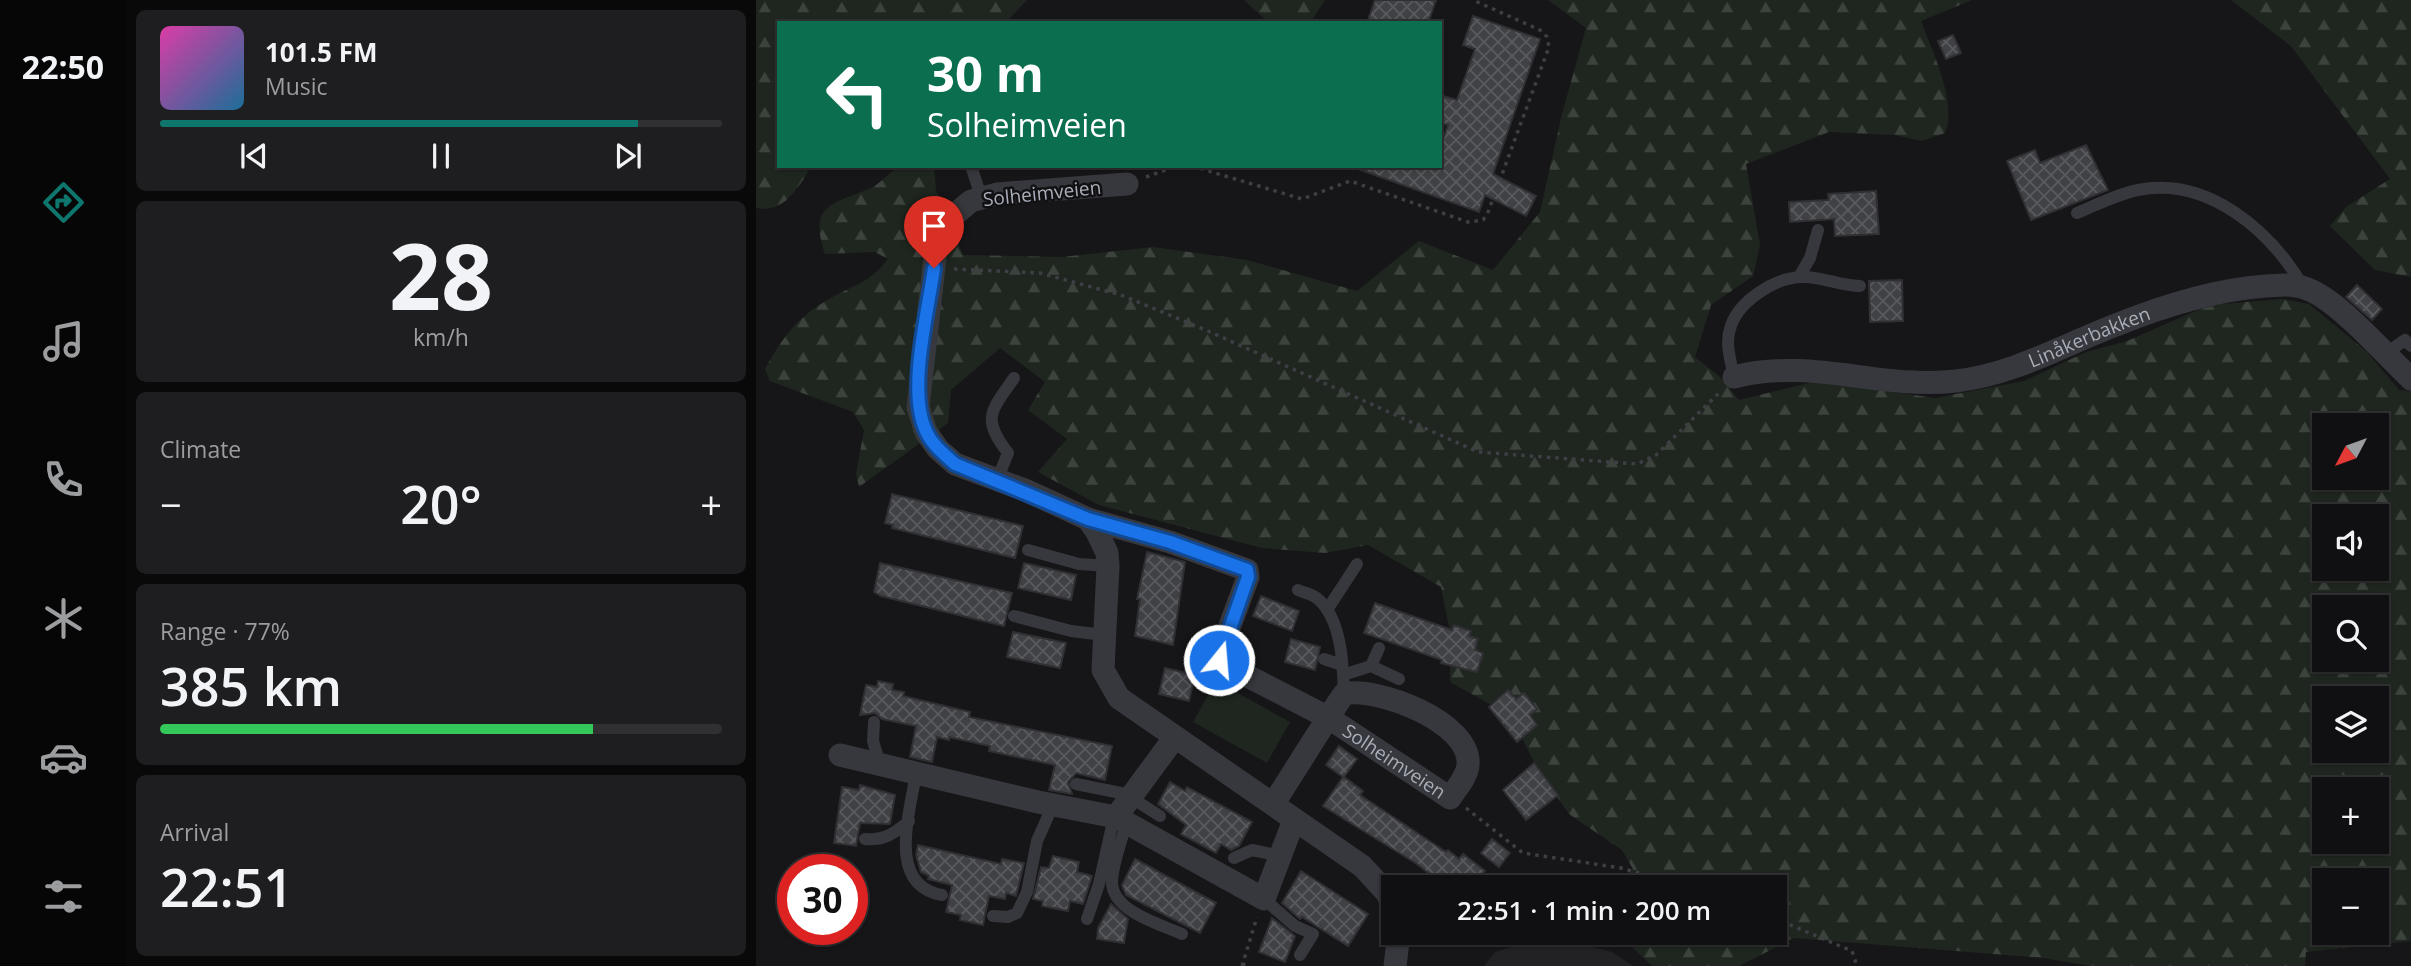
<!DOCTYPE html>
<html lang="en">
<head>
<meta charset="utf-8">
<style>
	body { margin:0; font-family:"Open Sans",sans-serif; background:#1e1e20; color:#f1f3f6; height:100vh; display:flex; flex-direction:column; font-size:26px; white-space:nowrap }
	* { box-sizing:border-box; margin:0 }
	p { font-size:23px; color:#9c9d9f }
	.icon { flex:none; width:38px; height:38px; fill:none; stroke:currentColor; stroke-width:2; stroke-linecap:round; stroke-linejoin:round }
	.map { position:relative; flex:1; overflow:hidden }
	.panel { display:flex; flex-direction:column; gap:10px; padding:10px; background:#09090a; width:630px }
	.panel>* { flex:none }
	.banner { position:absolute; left:21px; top:21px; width:665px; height:147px; border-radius:0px; box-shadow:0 2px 5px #0004,0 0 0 2px #303032; background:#0b6e4f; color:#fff; overflow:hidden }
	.needle { width:46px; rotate:229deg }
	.fabs { position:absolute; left:1556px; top:413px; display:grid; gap:14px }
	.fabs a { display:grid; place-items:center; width:77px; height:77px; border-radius:0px; background:#101012; box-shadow:0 2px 5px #0004,0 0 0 2px #303032; font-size:35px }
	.speed { position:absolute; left:21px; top:854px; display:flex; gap:14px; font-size:35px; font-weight:700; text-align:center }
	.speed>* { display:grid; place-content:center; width:91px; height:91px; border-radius:50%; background:#101012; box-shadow:0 2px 5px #0004,0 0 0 2px #303032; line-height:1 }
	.speed .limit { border:10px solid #d22; background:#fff; color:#111 }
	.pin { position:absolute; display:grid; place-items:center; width:60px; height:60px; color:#fff; margin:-72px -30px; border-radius:50% 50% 50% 0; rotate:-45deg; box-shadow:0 0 7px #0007 }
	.pin .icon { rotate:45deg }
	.me { position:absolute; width:77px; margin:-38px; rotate:17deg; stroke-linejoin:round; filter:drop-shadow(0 0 5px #0008) }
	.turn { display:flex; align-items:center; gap:24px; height:147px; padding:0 35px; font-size:32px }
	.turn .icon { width:91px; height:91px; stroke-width:2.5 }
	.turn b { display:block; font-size:49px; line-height:60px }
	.big { font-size:52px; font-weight:600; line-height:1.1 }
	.panel .tile { flex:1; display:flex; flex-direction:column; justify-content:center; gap:10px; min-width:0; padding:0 24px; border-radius:10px; background:#1e1e20 }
	.panel .dial { align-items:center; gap:0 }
	.dial b { font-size:91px; line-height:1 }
	.song { display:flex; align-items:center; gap:21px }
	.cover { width:84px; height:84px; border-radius:10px; background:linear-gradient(135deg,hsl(320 70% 55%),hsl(200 70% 35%)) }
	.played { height:7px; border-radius:4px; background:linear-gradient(90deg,#0f766e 85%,#303032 85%) }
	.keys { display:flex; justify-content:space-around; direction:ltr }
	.heat { display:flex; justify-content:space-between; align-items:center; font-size:38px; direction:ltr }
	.charge { height:10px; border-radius:5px; background:linear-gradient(90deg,#34c759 77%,#303032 0) }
	.trip { position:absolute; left:625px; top:875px; width:406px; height:70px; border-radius:0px; background:#101012; box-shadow:0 2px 5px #0004,0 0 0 2px #303032; font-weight:600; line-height:70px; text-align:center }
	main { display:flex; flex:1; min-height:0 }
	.dock { display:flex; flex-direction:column; width:126px; justify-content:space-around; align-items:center; background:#060607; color:#9c9d9f }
	.dock .icon { width:49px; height:49px }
	.dock .active { color:#0f766e }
	.dock b { font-size:32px; color:#f1f3f6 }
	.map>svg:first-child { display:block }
	.built { fill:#222225 }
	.forest { fill:url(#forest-firs); fill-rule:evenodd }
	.park { fill:#1e261f }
	.building { fill:url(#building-cross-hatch); stroke:#303034; stroke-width:2 }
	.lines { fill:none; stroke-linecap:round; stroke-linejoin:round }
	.path { stroke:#3d3f44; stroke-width:3.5; stroke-dasharray:3.5 5; stroke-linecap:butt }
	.service { stroke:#37383d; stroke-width:12 }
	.minor { stroke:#37383d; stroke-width:23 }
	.route-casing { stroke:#114b97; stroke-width:18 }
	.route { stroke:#1a73e8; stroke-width:12 }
	.labels { text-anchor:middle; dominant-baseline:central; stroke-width:5; stroke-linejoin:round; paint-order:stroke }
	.street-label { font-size:19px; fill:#a8adb8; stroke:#111113 }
</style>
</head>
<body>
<main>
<nav class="dock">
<b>22:50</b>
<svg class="icon active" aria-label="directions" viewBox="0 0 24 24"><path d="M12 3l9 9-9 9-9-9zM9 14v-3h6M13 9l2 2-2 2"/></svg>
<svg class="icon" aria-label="music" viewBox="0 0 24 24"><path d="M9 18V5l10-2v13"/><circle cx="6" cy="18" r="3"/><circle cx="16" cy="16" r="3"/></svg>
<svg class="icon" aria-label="phone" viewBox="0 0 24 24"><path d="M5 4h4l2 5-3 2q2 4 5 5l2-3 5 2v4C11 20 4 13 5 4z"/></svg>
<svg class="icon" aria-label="climate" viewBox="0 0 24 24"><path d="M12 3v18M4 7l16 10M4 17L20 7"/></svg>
<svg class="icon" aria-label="car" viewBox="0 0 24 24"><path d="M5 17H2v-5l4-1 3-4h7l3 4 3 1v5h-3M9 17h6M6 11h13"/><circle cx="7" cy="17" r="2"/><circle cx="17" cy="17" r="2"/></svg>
<svg class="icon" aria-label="filters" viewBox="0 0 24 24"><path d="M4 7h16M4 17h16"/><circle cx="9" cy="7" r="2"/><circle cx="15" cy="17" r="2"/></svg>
</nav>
<section class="panel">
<div class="tile">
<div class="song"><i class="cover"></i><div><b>101.5 FM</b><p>Music</p></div></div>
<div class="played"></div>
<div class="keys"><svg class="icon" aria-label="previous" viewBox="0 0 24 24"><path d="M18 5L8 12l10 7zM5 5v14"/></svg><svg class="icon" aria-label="pause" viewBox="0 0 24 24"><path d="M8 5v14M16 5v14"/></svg><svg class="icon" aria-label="next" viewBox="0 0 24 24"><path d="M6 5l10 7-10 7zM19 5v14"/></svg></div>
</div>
<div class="tile dial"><b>28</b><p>km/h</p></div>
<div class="tile"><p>Climate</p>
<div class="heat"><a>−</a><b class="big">20°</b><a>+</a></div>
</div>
<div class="tile"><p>Range · 77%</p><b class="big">385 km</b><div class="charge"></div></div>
<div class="tile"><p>Arrival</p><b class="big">22:51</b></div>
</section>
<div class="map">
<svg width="1655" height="966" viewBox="0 0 1655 966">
	<defs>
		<pattern id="forest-firs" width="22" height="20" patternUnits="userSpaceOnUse" patternTransform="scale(1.75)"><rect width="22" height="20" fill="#1e261f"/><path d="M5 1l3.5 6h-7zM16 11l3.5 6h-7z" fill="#3c433d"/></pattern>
		<pattern id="building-cross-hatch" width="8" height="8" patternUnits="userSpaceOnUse" patternTransform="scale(1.75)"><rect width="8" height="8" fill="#404145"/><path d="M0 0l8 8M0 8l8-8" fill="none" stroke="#595a5e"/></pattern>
	</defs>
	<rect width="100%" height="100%" fill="#161618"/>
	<!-- built -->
	<path class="built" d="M817 942 856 952 877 966H728L739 952 762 945Z"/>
	<!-- forest -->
	<path class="forest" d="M0 0H271L249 23H23V166H56C41 188 30 213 0 208Z
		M488 0H569L554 23H513Z
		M792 0H1216L1165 21C1176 50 1202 104 1189 133L1166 141 1139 135 1073 132 990 164 1004 245 997 276 955 305 939 357 964 377 983 400 1061 381 1179 398 1268 381 1330 352 1371 341 1444 309 1466 304 1526 299 1553 304 1610 351 1643 390 1655 391V941L1550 952 1549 966H1334L1288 958 1038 938 983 966H896L874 945 845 933H1018V887H787L790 884 863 881 877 869 866 850 813 814 781 768 755 716 694 682V632L685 587 612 545 569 553 506 548 343 505 282 472 311 439 272 410 289 382 244 348 195 390 192 423 103 487 100 474 108 430 97 412 14 381 9 369C25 340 40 318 70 301 97 284 111 286 132 259L119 252 69 254C52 203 76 205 115 188 124 184 131 174 141 168 149 163 167 166 178 166L180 190 207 255 306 257 397 247 491 260 601 291 663 241 737 270 784 212 806 114 830 28ZM1568 425H1620V478H1568ZM1568 516H1620V569H1568ZM1568 607H1620V660H1568ZM1568 698H1620V751H1568ZM1568 789H1620V842H1568ZM1568 880H1620V933H1568Z
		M1475 0H1655V277L1619 270 1574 226 1590 207 1634 179 1535 46Z"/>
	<!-- park -->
	<path class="park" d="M460 681 534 722 511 763 437 722Z"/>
	<!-- building -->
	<path class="building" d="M619 0H680L672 23H611Z
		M717 16 784 39 737 174 780 196 770 216 729 195 723 212 602 169V166H684V147L692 125 684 123V95L701 100 719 49 707 45Z
		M1197 35 1205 53 1190 59 1182 41Z
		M1330 145 1352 190 1275 220 1251 161 1279 150 1284 163Z
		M1120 191 1123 234 1079 236 1078 219 1034 222 1033 202 1073 200 1072 194Z
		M1146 280 1147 321 1114 322 1113 281Z
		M1601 285 1626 309 1616 320 1590 297Z
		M136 494 267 526 259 558 136 528 137 525 129 523Z
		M391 552 429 562 417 645 379 636 384 599H381Z
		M124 563 256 593 248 626 125 596 118 592Z
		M268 563 320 575 315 600 262 588Z
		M505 596 543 611 536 631 497 616Z
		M619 603 696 630 698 625 715 631 713 636 722 639 719 650 727 653 721 672 685 663 686 660 608 633Z
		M257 632 310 643 304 668 251 657Z
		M535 639 564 647 559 670 529 662Z
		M409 668 439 675 433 701 403 694Z
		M122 681 137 684 136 690 148 692 147 696 214 712 213 717 356 746 349 780 320 773 312 782 316 794 293 790 299 765 233 751 234 746 193 737V740L181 737 176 762 154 757 160 726 126 719 119 713 104 715 110 685 121 687Z
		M752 690 760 699 768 693 781 709 774 715 781 725 761 742 733 707Z
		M583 746 601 759 588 777 607 791 604 795 690 852 692 850 703 859 707 854 729 871 716 887H690L661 864 567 806 587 777 570 765Z
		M778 763 802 795 770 820 747 790Z
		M414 782 429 791 431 787 496 822 483 846 475 850 465 844 460 853 425 834 430 825 402 804Z
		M104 785 139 795 134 824 104 823 100 846 78 843 86 787 103 790Z
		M736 839 754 853 743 867 725 853Z
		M162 845 245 864 246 859 268 863 260 896 250 893 249 899 233 896 227 925 204 920 205 915 190 912 196 885 172 879 173 876 165 872 160 855Z
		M297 856 323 862 321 872 336 876 327 904 314 901 312 911 286 906 287 901 277 899 285 867 293 868Z
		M379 859 460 903 444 933 370 895 366 885Z
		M545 871 612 914 592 946 546 917 544 919 526 903Z
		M355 904 372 919 368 943 341 939 342 928Z
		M516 918 539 936 529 962 503 952Z"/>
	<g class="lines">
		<!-- path -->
		<path class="path" d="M436 166 546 199 594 181 712 222 727 220 731 215 793 47 791 37 786 31 717 0
			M390 177 421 166
			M198 269 284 273 365 295 452 331 722 452 881 464 900 455 965 391
			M710 808 767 853 865 868 933 887
			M1018 918 1096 951 1101 966
			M486 964 494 966
			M486 966 501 917"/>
		<!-- service -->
		<path class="service" d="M215 166 226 199
			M1321 213C1341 205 1361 194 1382 190 1452 176 1515 231 1548 288
			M1043 277 1054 258 1062 230
			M1629 354 1649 340 1655 346
			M978 377C975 362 969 344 974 329 981 302 1018 278 1045 277 1066 276 1083 286 1104 286
			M241 480 252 453C225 418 235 411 258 378
			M272 550 323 564 352 566
			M542 590C548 593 557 594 562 599 586 620 587 665 588 694
			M571 610 601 564
			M258 616 315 631 348 635
			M568 659 586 665
			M615 666 623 648
			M587 675 615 666 643 679
			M118 722 117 741 124 765
			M160 773C154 813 130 885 186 895
			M320 784 375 795
			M374 797 404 816
			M370 823C366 841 357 862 356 881 355 911 404 924 426 934
			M109 839C128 841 139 833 153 821
			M478 858 496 850 525 856
			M508 899 539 926 557 934 544 955
			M237 916 252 917 261 913 271 892 281 841 297 805
			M331 919 343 884 358 817"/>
		<!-- minor -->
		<g class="minor">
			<path d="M371 184 241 194 215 201 191 221 180 249 162 407 170 432 182 449 199 464 269 490 332 519 341 532 351 553 352 566 347 670 363 698 606 866 631 893 637 906"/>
			<path id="s1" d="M978 377C1055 357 1126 390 1200 381 1259 374 1307 345 1360 325 1407 306 1458 290 1509 286 1526 285 1540 283 1556 291 1586 305 1629 354 1655 379"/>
			<path id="s2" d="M332 519 414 542 491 570 492 577 463 655 468 664 573 718 694 798C700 789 711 777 712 765 716 722 620 686 588 694 563 730 541 768 517 804"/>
			<path d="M84 755 282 802 360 817 508 899 538 820"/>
			<path d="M360 817 419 737"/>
			<path d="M639 966 643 933"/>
		</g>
	</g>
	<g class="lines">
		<!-- route casing -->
		<g class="route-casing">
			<path id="route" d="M178 268C172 312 151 391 170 431 176 445 188 454 199 464L332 519 414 542 491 570 492 577 463 660"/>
		</g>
		<!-- route -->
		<use href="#route" class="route"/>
	</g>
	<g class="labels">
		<!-- street labels -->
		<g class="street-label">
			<text transform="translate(286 193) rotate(-6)">Solheimveien</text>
			<text stroke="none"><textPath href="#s1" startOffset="364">Linåkerbakken</textPath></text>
			<text stroke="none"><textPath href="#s2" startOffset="464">Solheimveien</textPath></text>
		</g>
	</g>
</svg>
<div class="fabs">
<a><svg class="needle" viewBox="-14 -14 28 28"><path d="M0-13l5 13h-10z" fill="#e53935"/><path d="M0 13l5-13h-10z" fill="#9c9d9f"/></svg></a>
<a><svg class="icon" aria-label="sound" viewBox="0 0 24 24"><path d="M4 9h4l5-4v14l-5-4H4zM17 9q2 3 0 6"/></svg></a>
<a><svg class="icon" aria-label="search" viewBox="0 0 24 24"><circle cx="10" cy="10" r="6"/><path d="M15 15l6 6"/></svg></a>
<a><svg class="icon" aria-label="layers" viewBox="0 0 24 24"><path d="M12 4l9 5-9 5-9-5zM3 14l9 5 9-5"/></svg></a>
<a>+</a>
<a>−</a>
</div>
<div class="speed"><div class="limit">30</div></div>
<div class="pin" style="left:178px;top:268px;background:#d93025"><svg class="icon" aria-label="arrive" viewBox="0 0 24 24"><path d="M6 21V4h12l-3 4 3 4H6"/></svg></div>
<svg class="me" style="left:463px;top:660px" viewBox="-20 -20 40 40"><circle r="17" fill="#1a73e8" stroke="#fff" stroke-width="3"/><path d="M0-11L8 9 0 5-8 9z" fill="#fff"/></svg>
<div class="trip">22:51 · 1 min · 200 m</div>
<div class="banner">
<div class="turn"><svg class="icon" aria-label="left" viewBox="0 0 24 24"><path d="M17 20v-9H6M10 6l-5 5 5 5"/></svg><div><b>30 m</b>Solheimveien</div></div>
</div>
</div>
</main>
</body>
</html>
